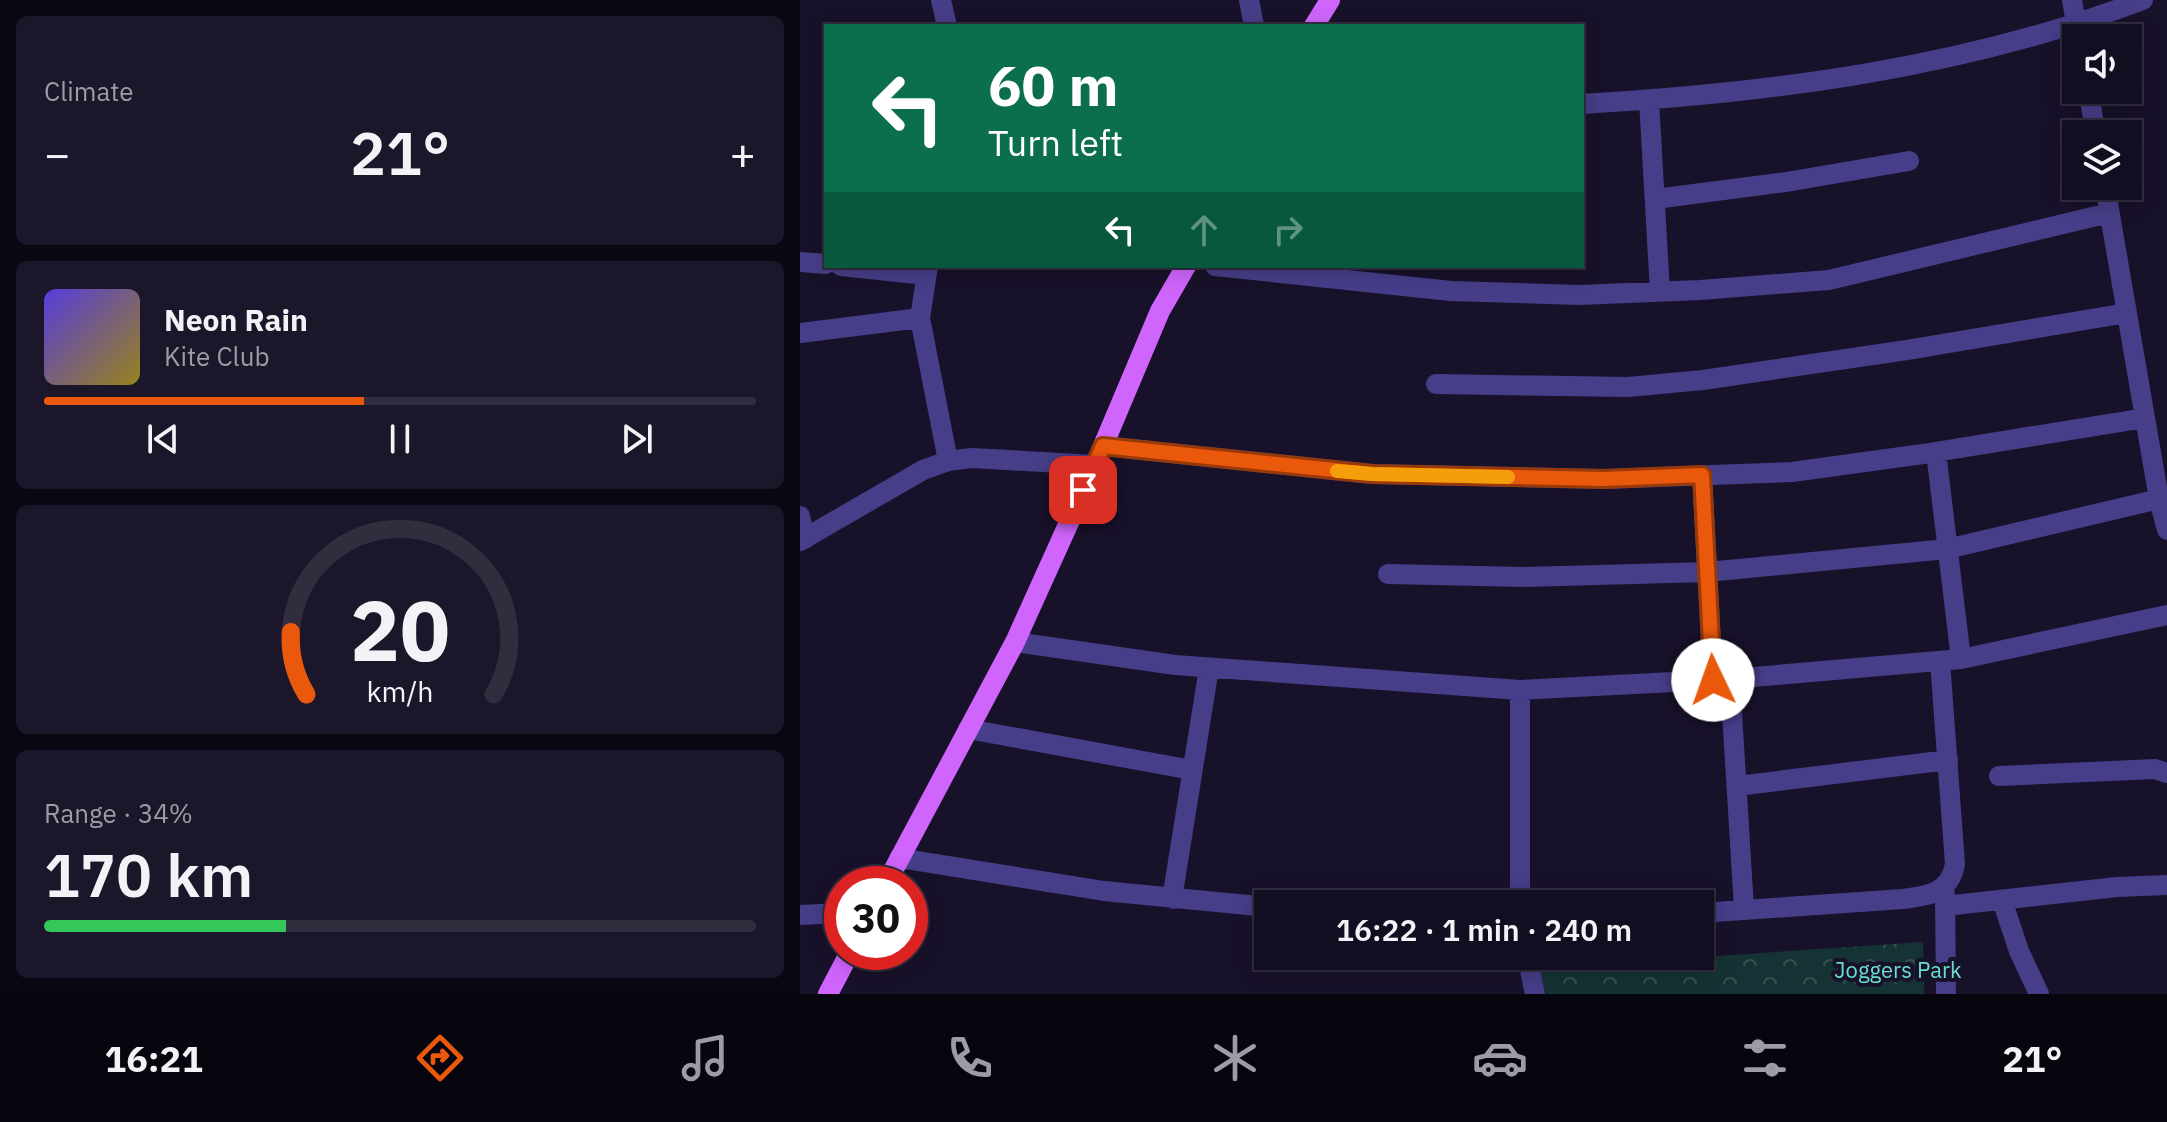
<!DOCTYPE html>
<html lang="en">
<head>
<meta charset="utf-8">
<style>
	body { margin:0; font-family:"IBM Plex Sans",sans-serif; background:#1b1629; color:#f1f3f6; height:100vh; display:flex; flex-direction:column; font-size:30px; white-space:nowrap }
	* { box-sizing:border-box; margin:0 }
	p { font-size:26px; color:#9c9ca5 }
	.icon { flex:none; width:44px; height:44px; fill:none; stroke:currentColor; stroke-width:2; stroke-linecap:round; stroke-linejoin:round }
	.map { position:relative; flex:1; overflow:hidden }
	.panel { display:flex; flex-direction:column; gap:16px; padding:16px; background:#0a0712; width:800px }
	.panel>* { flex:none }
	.banner { position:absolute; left:24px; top:24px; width:760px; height:244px; border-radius:0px; box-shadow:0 4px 20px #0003,0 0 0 2px #312d3e; background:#0b6e4f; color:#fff; overflow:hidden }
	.tools { position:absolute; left:1262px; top:24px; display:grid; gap:16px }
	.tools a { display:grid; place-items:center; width:80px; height:80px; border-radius:0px; background:#120d20; box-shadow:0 4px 20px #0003,0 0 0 2px #312d3e; font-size:40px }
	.speed { position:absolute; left:24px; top:866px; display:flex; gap:16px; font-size:40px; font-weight:700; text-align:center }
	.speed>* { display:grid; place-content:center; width:104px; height:104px; border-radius:50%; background:#120d20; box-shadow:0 4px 20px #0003,0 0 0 2px #312d3e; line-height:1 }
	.speed .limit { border:12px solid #d22; background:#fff; color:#111 }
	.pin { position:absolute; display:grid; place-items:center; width:68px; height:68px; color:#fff; margin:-34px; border-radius:16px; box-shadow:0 4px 12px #0006 }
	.me { position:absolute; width:88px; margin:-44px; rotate:357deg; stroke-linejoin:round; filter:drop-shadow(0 0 6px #0008) }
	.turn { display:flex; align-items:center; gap:28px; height:168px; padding:0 32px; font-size:36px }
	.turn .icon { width:104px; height:104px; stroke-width:2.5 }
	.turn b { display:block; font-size:56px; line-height:68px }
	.lanes { display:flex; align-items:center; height:76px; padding:0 32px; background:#0003; justify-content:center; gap:40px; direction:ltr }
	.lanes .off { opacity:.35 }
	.big { font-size:60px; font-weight:600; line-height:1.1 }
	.panel .widget { flex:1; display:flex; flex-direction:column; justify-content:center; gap:12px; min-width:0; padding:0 28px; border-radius:12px; background:#1b1629 }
	.panel .dial { align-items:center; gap:0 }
	.dial svg { height:208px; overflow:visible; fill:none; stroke:#312d3e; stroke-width:7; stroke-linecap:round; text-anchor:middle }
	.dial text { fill:#f1f3f6; stroke:none }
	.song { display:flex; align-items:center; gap:24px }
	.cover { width:96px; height:96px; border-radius:12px; background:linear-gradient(135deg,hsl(250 70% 55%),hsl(50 70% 35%)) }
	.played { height:8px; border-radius:4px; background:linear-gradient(90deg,#ea580c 45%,#312d3e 45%) }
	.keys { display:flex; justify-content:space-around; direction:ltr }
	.heat { display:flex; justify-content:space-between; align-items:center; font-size:44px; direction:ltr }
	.charge { height:12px; border-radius:6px; background:linear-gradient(90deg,#34c759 34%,#312d3e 0) }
	.trip { position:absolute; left:454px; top:890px; width:460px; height:80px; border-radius:0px; background:#120d20; box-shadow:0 4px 20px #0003,0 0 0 2px #312d3e; font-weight:600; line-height:80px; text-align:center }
	.dock { display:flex; height:128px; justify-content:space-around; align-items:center; background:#07050d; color:#9c9ca5 }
	.dock .icon { width:56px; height:56px }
	.dock .on { color:#ea580c }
	.dock b { font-size:36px; color:#f1f3f6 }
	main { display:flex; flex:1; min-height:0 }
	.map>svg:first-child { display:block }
	.park { fill:url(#park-crowns) }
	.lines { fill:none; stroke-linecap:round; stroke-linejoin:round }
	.minor { stroke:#463e88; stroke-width:20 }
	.major { stroke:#cf65fc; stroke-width:20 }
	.route-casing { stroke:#983908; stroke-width:20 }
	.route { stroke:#ea580c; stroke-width:14 }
	.slow { stroke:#f59e0b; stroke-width:14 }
	.labels { text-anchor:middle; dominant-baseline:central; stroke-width:8; stroke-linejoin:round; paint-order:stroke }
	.park-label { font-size:22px; fill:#67dfca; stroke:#18112a }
</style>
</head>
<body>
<main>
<section class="panel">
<div class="widget"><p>Climate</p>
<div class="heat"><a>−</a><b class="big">21°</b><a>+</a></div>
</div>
<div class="widget">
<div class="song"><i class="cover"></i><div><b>Neon Rain</b><p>Kite Club</p></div></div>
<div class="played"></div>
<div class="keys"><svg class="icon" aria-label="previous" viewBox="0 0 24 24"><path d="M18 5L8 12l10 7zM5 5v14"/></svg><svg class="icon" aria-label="pause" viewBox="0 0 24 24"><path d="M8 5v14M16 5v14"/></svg><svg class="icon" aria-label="next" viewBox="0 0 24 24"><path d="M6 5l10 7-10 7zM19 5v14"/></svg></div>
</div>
<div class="widget dial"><svg viewBox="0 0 100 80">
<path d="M14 69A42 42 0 1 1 86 69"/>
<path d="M14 69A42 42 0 0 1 8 45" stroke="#ea580c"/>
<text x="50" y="56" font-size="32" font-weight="700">20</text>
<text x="50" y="72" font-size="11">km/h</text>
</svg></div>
<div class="widget"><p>Range · 34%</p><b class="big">170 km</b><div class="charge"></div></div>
</section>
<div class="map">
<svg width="1367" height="994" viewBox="0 0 1367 994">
	<defs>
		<pattern id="park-crowns" width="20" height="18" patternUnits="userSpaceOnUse" patternTransform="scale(2)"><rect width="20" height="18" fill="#153334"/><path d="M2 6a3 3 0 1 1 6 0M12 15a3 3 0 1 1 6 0" fill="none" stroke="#375052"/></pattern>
	</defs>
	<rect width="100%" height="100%" fill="#18112a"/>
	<!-- park -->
	<path class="park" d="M1123 942 1124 994H746L739 968Z"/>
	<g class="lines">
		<!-- minor -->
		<path class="minor" d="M141 0 147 26
			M449 0 454 26
			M1272 0 1278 35
			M1288 90 1296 134
			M849 100 860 292
			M782 104C971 93 1165 68 1343 0
			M1305 186 1359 499 1367 530
			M855 199 986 182 1109 161
			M0 262 26 264
			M41 266 126 275
			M128 266 120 318 148 461
			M415 266 651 291 779 295 900 290 1029 280 1309 213
			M0 333 120 318
			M636 384 828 387 903 380 1107 350 1327 313
			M303 446 572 474 804 479 992 472 1123 454 1345 418
			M1136 452 1161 659
			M902 475 913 680
			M0 516 5 539
			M0 541 123 470 148 461 172 458 295 465
			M588 574 724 577 907 572 1147 549 1359 499
			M215 642 375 665 720 690 930 679 1161 659 1367 615
			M930 679 944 909
			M720 690V904
			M168 729 392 770
			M1199 776 1355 769 1367 773
			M937 786 1148 760
			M99 858 304 891 468 907
			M1145 894 1146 994
			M372 899 409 668
			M1202 900 1219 951 1239 994
			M1145 906 1317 887 1367 885
			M900 913 1103 899C1128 896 1150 893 1155 864L1140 661
			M0 915 42 913
			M727 956 735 994"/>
		<!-- major -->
		<path class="major" d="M514 26 530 0
			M86 884 215 642 295 465 360 311 386 266
			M28 994 50 952"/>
	</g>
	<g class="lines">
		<!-- route casing -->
		<g class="route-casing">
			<path id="route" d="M283 490 303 446 572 474 804 479 902 475 913 680"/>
		</g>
		<!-- route -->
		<use href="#route" class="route"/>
		<!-- slow -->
		<path class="slow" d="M537 471 572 474 708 477"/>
	</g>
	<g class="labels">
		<!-- park labels -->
		<g class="park-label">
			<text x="1098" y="969">Joggers Park</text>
		</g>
	</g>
</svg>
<div class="tools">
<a><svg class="icon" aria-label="sound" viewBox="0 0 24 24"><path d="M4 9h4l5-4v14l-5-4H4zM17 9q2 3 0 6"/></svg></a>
<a><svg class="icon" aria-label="layers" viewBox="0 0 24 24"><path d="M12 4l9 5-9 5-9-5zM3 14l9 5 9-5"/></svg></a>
</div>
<div class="speed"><div class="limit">30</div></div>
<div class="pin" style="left:283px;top:490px;background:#d93025"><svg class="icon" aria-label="arrive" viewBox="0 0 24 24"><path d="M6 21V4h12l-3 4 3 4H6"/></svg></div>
<svg class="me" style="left:913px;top:680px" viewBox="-20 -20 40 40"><circle r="19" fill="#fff"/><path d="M0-13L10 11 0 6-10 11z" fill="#ea580c"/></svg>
<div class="trip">16:22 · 1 min · 240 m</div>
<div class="banner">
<div class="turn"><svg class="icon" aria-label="left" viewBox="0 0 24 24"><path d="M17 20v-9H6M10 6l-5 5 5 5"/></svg><div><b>60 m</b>Turn left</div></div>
<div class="lanes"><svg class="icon" aria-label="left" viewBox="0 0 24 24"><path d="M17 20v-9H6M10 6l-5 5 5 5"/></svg><svg class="icon off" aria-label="ahead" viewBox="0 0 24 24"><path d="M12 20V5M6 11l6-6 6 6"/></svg><svg class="icon off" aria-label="right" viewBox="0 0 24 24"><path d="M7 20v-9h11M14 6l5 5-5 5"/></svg></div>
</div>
</div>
</main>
<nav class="dock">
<b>16:21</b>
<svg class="icon on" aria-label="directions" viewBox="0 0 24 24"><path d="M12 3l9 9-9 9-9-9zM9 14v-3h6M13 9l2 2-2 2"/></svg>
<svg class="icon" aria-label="music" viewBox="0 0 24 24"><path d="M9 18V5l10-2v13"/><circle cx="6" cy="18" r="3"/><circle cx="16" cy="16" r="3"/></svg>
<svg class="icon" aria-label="phone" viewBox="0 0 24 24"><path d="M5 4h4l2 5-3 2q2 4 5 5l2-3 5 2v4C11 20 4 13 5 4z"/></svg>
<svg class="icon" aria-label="climate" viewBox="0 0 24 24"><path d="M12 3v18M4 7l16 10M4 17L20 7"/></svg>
<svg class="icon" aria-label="car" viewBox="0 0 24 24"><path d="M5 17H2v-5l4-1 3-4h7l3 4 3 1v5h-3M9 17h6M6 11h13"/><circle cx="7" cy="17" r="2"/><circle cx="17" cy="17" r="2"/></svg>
<svg class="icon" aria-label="filters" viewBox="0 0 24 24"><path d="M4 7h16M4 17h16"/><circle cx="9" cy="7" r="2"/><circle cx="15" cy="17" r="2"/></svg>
<b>21°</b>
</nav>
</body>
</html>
